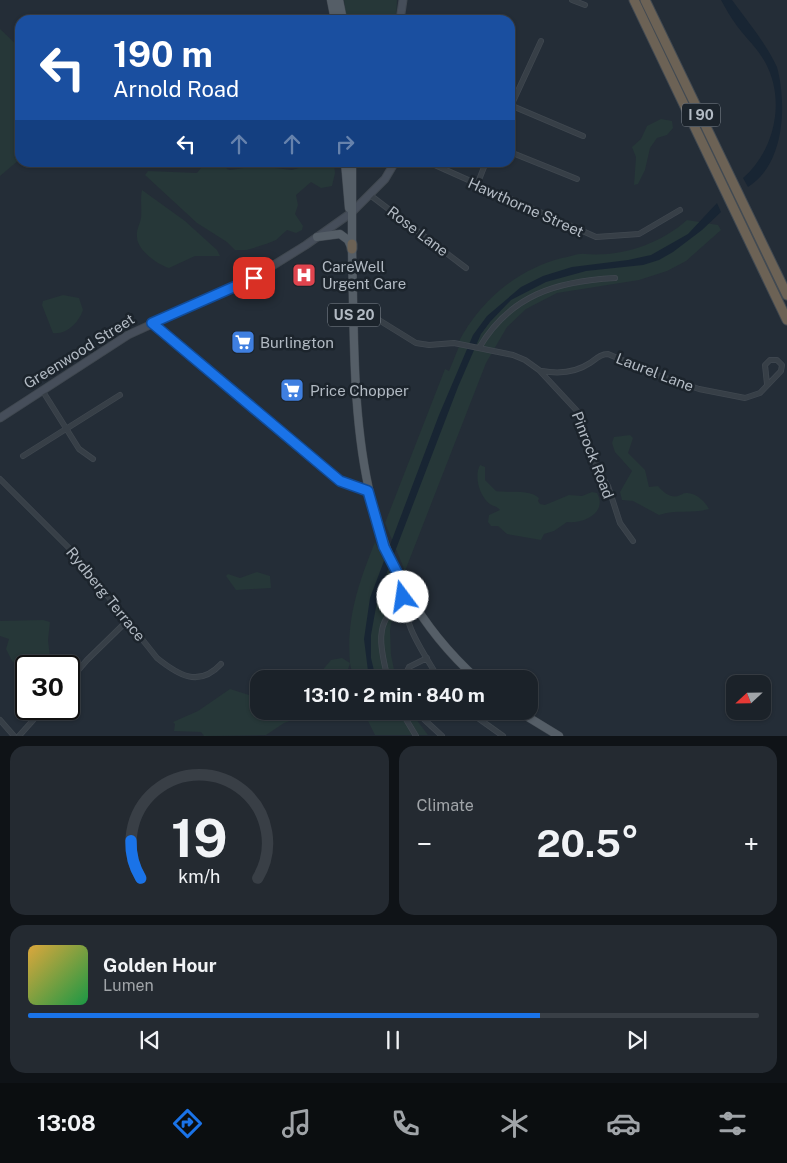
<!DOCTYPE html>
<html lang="en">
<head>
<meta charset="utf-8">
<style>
	body { margin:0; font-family:"Public Sans",sans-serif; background:#242a31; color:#f1f3f6; height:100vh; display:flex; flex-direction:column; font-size:19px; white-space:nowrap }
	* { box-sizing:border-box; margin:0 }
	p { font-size:16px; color:#a0a4a8 }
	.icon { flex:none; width:28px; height:28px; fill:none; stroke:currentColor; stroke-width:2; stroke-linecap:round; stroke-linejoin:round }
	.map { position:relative; height:736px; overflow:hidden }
	.details { display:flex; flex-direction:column; gap:10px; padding:10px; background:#0f1317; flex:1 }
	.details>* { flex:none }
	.hud { position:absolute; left:15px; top:15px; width:500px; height:152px; border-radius:15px; box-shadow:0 1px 4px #0004,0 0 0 1px #393f46; background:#1a4fa0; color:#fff; overflow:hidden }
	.needle { width:32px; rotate:248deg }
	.controls { position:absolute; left:726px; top:675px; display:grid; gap:10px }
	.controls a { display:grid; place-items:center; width:45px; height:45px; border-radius:10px; background:#1b2229; box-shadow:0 1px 4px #0004,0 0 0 1px #393f46; font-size:25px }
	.speed { position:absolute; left:15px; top:655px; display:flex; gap:10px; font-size:25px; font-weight:700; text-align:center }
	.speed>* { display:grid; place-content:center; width:65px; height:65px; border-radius:50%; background:#1b2229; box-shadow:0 1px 4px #0004,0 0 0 1px #393f46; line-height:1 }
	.speed .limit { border:2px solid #111; border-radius:8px; background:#fff; color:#111 }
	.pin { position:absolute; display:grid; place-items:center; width:42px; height:42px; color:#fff; margin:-21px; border-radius:10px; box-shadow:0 2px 8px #0006 }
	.me { position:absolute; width:55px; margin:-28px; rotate:346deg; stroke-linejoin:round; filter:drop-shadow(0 0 4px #0008) }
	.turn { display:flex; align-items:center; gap:18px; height:105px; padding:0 15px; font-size:22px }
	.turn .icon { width:65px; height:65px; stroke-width:2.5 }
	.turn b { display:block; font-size:35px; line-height:42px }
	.lanes { display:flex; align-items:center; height:48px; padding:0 15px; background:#0003; justify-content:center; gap:25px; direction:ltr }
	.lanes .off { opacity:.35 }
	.big { font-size:38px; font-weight:700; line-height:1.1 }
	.details .card { flex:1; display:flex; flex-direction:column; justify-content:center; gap:8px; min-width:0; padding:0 18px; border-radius:15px; background:#242a31 }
	.details .dial { align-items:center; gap:0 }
	.dial svg { height:130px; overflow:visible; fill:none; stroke:#393f46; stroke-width:7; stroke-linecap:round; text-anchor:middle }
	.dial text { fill:#f1f3f6; stroke:none }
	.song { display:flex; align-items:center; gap:15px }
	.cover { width:60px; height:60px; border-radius:8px; background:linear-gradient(135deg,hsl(40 70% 55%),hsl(140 70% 35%)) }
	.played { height:5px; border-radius:2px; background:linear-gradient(90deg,#1a73e8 70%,#393f46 70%) }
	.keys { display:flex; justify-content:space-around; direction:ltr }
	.heat { display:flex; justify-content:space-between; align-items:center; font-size:28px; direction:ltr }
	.details .tiles { flex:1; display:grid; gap:10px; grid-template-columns:1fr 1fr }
	.card:last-child { grid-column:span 2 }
	.trip { position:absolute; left:250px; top:670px; width:288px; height:50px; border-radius:15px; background:#1b2229; box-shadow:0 1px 4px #0004,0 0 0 1px #393f46; font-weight:700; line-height:50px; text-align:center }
	.dock { display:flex; height:80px; justify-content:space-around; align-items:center; background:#0b0e10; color:#a0a4a8 }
	.dock .icon { width:35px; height:35px }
	.dock .on { color:#1a73e8 }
	.dock b { font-size:22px; color:#f1f3f6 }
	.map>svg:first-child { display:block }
	.green { fill:#263738 }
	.water { fill:#182533 }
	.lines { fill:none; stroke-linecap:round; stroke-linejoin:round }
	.street-casing { stroke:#404850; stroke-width:6 }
	.secondary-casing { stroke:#404850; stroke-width:9 }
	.primary-casing { stroke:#404850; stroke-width:9 }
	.highway-casing { stroke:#424a52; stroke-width:11 }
	.street { stroke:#373f47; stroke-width:4.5 }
	.secondary { stroke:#464e5a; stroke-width:7 }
	.primary { stroke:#555e67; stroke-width:8 }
	.highway { stroke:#6c6255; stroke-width:9 }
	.route-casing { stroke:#114b97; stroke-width:12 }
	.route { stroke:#1a73e8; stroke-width:9 }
	.labels { text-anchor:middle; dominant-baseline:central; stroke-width:5; stroke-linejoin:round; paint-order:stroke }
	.shield { fill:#1c242c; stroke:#858d96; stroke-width:1 }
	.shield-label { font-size:14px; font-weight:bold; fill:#b2bac3 }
	.street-label { font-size:15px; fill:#b2bac3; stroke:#1c242c }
	.poi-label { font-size:15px; fill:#b2bac3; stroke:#1c242c; text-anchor:start }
</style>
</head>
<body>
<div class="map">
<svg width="787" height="736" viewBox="0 0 787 736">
	<rect width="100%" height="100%" fill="#242d37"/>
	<!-- green -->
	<path class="green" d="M344 0H397L396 20H346Z
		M0 29 20 48V159L0 176Z
		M661 119 672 121 673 128 667 135 657 138 650 148 645 170 638 184 634 185 636 157 632 147 641 139 647 126Z
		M334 163 335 173 332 186 321 188 311 182 296 195 298 205 295 214 303 226 302 230 296 233 287 230 276 240 266 244 247 250H235L227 242 197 223 145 175 148 171 197 173 205 163H224L227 169 230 170 258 166 292 170 299 168 303 163Z
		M142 190 185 221 217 250 220 256H195L169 268C158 265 137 250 137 237 136 230 140 224 141 218 142 208 140 200 142 190Z
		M687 220 718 225 721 230 686 261 667 271 639 280 557 293 526 309 507 327 486 363 405 571 385 523 445 369 449 371 460 344 458 343C480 301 516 270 562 258 569 257 578 253 585 254 620 257 659 245 687 220Z
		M63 295 79 298 83 310C79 322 67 335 53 333L42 305 43 301Z
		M630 435 633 438 628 453 645 470 649 487 658 486C663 492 670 498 678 496 681 495 683 493 686 493 695 492 706 502 709 509 692 514 676 509 659 515L633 501 622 500 620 492 632 471 615 452 612 443 614 437Z
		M480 465 485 467V480L496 491C508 493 530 489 539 498L538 501 540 504 545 505 569 495 582 496 592 492 597 493C608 513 583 524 567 522L554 531 544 534 541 540 507 534 498 526H491L488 522 489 515 500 510C496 505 494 507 490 504 479 496 474 476 480 465Z
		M375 542 398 590 390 630 391 655 396 679H353L350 663 345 679H315L331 660 342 658 350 663C346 618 359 582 375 542Z
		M257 572 270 576 271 588 236 590 226 576 228 574 240 578Z
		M43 620 50 622 48 640 51 666H26V689L19 667 12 661 6 649 9 639 0 636V621Z
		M230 689 249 695 252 704 259 703V711H300L298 718 284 723 266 735 204 736 201 732 174 731 175 724 173 722 198 711Z
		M363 711H410L428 735H375Z"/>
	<!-- water -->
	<path class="water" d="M721 0H732C748 22 765 42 777 67 787 104 785 164 748 187L743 178C775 150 786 100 765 62 758 49 746 38 737 26 731 18 726 9 721 0Z
		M717 203 721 212 702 230 673 252 659 260 643 265 586 271 546 282 511 300 490 322 481 334 458 387 378 596 371 635V658L376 679H369L364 639 370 598 439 415 473 335 487 316 521 287 543 276 572 267 628 260 651 255 688 234Z"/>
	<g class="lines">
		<!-- street casing -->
		<g class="street-casing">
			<path id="street" d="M572 0 585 5
				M510 105 583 136
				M510 108 541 41
				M510 152 577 179
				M428 162 596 237 639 234 680 210
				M477 185 486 162
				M370 195 466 268
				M353 304 416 343 429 345 454 343 513 355 525 360 539 370 578 412 591 452 599 472 608 486 620 523 633 541
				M152 323 340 481 368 491
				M479 348C510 295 557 281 615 278
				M542 371C559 374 575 373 590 363 596 359 600 354 608 354L660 376 699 389 745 398 760 393 781 371 782 365 777 360H770L765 365 767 384
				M42 390 79 449 93 459
				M23 456 120 395
				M0 479 72 551 157 658C178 675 199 688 221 664
				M404 588C401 623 422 650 439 679
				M388 679C381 652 372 617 403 605
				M403 679 409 667 427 658
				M69 681 87 660 127 621
				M401 711 416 736
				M415 711 442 736
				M468 711 503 736
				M0 720 14 736
				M19 736 43 709"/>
		</g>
		<!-- secondary casing -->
		<g class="secondary-casing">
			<path id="secondary" d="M400 20 403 0
				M0 418 128 335 253 278 306 245 351 213 385 179 395 162"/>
		</g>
		<!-- primary casing -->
		<g class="primary-casing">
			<path id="primary" d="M331 0 335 20
				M339 0 343 20
				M345 162 349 208
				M352 162V244
				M317 237 340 234 348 240 352 249C356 410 346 560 477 679
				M518 711 559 736"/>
		</g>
		<!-- highway casing -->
		<g class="highway-casing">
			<path id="highway" d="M634 0 787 320
				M645 0 787 295
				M352 244V249"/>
		</g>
		<!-- street -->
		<use href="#street" class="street"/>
		<!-- secondary -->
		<use href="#secondary" class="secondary"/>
		<!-- primary -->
		<use href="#primary" class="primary"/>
		<!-- highway -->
		<use href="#highway" class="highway"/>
	</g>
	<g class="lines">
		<!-- route casing -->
		<g class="route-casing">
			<path id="route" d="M254 278 152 323 340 481 368 491 384 547 404 586 403 597"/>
		</g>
		<!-- route -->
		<use href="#route" class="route"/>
	</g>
	<!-- icons -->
	<defs>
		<g id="hospital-square" transform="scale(1.25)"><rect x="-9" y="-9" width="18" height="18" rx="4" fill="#e0444e" stroke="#1c242c"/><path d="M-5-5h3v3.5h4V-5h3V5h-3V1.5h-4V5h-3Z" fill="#fff"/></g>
		<g id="supermarket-square" transform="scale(1.25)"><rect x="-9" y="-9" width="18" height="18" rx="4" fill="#3f7fe0" stroke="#1c242c"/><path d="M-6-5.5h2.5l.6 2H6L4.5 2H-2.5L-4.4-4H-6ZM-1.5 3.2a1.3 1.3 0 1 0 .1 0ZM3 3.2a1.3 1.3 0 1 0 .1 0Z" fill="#fff"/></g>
	</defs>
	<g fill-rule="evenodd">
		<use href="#hospital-square" x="304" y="275"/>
		<use href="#supermarket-square" x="243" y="342"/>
		<use href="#supermarket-square" x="292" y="390"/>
	</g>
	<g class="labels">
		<!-- shield labels -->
		<g class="shield">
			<rect x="682" y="103.5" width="38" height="23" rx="4"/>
			<rect x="328" y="303.5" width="52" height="23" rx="4"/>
		</g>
		<g class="shield-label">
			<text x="701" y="115">I 90</text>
			<text x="354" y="315">US 20</text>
		</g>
		<!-- street labels -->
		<g class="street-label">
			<text transform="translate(526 207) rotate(24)">Hawthorne Street</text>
			<text transform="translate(418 231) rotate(37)">Rose Lane</text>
			<text transform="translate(79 351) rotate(-32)">Greenwood Street</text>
			<text transform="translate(655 372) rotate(21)">Laurel Lane</text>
			<text transform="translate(593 455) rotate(69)">Pinrock Road</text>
			<text transform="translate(106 594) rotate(51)">Rydberg Terrace</text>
		</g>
		<!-- poi labels -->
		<g class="poi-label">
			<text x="322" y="266">CareWell<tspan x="322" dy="17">Urgent Care</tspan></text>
			<text x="260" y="342">Burlington</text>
			<text x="310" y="390">Price Chopper</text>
		</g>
	</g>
</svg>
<div class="controls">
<a><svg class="needle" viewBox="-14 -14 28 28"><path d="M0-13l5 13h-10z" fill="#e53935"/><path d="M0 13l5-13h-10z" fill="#a0a4a8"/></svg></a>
</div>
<div class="speed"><div class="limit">30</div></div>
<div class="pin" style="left:254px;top:278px;background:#d93025"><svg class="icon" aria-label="arrive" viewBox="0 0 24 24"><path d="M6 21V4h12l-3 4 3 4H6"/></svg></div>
<svg class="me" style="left:403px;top:597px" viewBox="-20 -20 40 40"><circle r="19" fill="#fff"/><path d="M0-13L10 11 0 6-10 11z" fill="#1a73e8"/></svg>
<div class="trip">13:10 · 2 min · 840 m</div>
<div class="hud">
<div class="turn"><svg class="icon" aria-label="left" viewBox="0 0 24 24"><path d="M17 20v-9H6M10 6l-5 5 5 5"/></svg><div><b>190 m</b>Arnold Road</div></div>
<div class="lanes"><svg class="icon" aria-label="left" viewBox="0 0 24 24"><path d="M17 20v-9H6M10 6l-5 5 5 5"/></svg><svg class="icon off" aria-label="ahead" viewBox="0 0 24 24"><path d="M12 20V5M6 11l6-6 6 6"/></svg><svg class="icon off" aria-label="ahead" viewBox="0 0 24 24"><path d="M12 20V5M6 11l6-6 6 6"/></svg><svg class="icon off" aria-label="right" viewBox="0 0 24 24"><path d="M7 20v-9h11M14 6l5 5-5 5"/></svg></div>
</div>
</div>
<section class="details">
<div class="tiles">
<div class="card dial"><svg viewBox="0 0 100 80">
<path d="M14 69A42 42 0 1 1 86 69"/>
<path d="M14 69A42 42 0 0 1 8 46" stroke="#1a73e8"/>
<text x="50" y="56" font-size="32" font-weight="700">19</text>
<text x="50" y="72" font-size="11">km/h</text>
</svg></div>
<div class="card"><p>Climate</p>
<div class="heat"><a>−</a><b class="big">20.5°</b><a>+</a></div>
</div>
<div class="card">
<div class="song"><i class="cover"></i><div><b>Golden Hour</b><p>Lumen</p></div></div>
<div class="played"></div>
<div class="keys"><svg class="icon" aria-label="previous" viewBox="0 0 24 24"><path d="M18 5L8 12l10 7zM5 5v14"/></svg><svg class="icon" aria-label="pause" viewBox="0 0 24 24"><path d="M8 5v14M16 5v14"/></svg><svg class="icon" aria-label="next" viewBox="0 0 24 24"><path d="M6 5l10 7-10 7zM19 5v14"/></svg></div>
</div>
</div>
</section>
<nav class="dock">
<b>13:08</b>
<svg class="icon on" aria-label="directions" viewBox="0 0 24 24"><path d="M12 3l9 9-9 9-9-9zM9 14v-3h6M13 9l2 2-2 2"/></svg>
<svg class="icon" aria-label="music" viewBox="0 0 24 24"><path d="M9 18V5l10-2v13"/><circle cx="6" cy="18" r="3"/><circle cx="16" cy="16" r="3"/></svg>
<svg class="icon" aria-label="phone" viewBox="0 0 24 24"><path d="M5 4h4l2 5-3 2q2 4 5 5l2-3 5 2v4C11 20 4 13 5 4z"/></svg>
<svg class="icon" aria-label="climate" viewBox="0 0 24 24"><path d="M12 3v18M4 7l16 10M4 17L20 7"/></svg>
<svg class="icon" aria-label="car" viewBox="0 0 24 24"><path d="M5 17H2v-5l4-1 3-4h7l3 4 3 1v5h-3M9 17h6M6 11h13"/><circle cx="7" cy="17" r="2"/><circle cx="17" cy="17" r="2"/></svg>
<svg class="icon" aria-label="filters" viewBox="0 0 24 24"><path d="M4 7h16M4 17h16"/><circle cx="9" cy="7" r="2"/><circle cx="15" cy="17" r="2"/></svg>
</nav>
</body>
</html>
